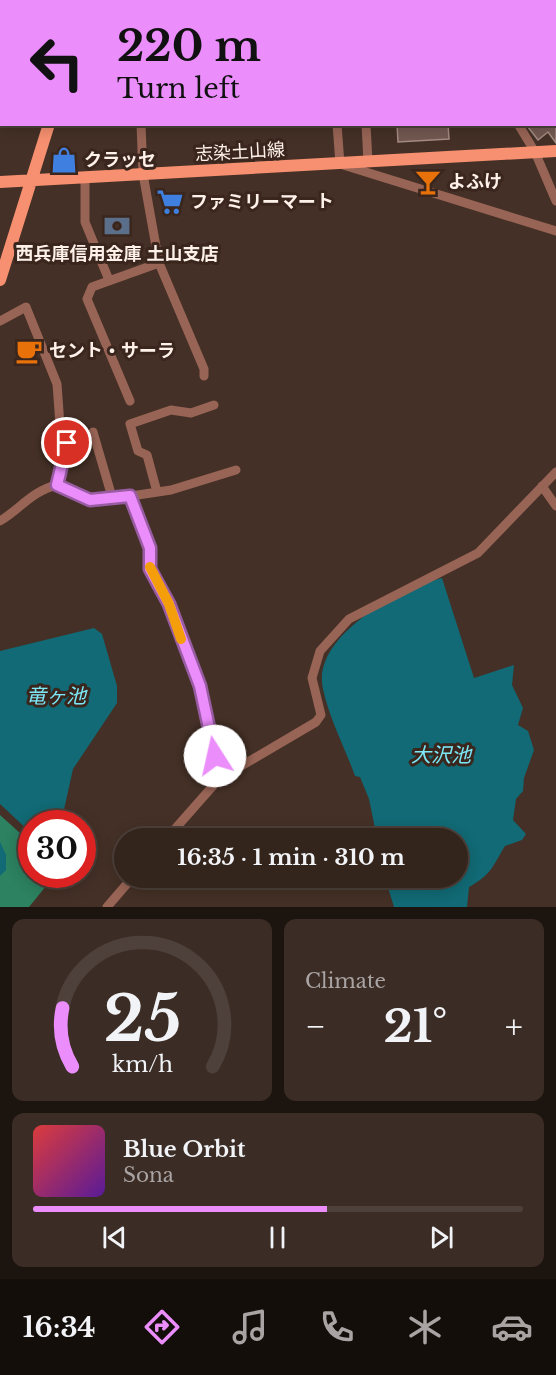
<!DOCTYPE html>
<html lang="en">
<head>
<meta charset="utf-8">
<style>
	body { margin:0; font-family:"Libre Baskerville","Noto Sans JP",serif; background:#3b2c25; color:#f1f3f6; height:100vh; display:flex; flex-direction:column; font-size:22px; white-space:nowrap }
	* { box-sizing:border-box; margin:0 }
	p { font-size:20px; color:#a9a4a3 }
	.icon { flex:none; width:33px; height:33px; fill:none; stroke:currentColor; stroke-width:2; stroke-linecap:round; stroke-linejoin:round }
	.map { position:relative; height:907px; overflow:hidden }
	.side { display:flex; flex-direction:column; gap:12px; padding:12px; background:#1c140f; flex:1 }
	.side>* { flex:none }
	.banner { position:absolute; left:0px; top:0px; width:556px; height:126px; box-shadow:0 3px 15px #0003,0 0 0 2px #4e413b; background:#eb8dfb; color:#111; overflow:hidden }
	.speed { position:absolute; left:18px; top:810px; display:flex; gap:12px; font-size:30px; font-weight:700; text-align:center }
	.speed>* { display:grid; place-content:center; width:78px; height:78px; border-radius:50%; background:#33241c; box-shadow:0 3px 15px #0003,0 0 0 2px #4e413b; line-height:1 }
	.speed .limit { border:9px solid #d22; background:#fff; color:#111 }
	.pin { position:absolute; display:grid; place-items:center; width:51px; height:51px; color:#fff; margin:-26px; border:3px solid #fff; border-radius:50%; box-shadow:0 2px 6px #0007 }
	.me { position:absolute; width:66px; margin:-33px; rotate:350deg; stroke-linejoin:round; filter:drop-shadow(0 0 4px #0008) }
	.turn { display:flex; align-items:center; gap:21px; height:126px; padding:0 18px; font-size:27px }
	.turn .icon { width:78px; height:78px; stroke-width:2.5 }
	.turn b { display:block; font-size:42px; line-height:51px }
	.big { font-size:45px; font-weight:700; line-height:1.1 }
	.side .card { flex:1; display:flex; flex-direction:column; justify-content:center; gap:9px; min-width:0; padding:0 21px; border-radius:12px; background:#3b2c25 }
	.side .dial { align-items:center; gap:0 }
	.dial svg { height:156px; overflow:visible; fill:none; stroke:#4e413b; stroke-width:7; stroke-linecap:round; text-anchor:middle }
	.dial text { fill:#f1f3f6; stroke:none }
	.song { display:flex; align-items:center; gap:18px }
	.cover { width:72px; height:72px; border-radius:9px; background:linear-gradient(135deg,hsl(0 70% 55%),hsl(270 70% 35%)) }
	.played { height:6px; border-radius:3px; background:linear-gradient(90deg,#eb8dfb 60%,#4e413b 60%) }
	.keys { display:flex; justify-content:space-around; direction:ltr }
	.heat { display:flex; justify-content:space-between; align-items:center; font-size:33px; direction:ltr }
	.side .tiles { flex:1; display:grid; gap:12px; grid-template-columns:1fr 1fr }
	.card:last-child { grid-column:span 2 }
	.trip { position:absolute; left:114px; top:828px; width:354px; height:60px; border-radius:30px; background:#33241c; box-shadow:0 3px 15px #0003,0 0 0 2px #4e413b; font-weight:700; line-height:60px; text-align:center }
	.dock { display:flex; height:96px; justify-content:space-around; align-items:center; background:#140e0b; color:#a9a4a3 }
	.dock .icon { width:42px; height:42px }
	.dock .active { color:#eb8dfb }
	.dock b { font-size:27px; color:#f1f3f6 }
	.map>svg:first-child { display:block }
	.forest { fill:#2c8261 }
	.water { fill:#116a75 }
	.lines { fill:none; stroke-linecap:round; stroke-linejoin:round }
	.river { stroke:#116a75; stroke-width:15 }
	.building { fill:#725951; stroke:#a68b82; stroke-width:1.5 }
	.minor { stroke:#986455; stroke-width:9 }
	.major { stroke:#f79070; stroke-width:12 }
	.route-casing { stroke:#995ca3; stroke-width:15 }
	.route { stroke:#eb8dfb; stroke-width:10 }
	.slow { stroke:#f59e0b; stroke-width:10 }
	.labels { text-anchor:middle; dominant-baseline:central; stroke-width:6; stroke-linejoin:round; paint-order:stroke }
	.street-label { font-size:18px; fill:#fef1ea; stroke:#3a261c }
	.poi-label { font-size:18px; font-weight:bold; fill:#fef1ea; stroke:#3a261c; text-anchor:start }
	.water-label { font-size:20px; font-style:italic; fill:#7ce8f8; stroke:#3a261c }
</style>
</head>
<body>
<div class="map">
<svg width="556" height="907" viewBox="0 0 556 907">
	<rect width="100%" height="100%" fill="#443026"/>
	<!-- forest -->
	<path class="forest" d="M0 815 31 843 32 874 55 875 29 907H0Z"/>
	<!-- water -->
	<path class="water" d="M442 578 474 678 514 665 512 685 523 708 518 725 528 731 534 750 524 778 523 791 516 799 513 820 526 834 522 840 505 846C492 867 492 874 469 887L467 907H394L385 878H458V838H377L369 799 360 777 355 776C345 748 329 718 323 689 311 636 400 589 442 578Z
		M94 628 102 634 117 686V703L73 769 61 823 32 824 31 833 0 804V651Z
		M0 842 6 855V870L0 876Z"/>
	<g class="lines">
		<!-- river -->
		<path class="river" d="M544 0 545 2"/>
	</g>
	<!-- building -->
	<path class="building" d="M397 124H448L449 139 398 142Z
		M531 124H556V143L548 132 538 140 528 127Z"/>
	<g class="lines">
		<!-- minor -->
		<path class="minor" d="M62 0 63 2
			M430 0 432 2
			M157 2 158 0
			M222 2V0
			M311 2 312 0
			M0 30H2
			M555 42H556
			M555 112 556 113
			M141 124 143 174 159 263 204 369V376
			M337 124 340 164 556 231
			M366 124 368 162
			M518 124 535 152 556 201
			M85 178V222L109 280
			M0 321 26 307 57 384 60 425 67 443 57 485C32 491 20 509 0 521
			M130 401 87 299 92 287 159 263
			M93 432 112 497
			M57 485 90 500 131 496 149 548 150 569 169 604 200 686 219 779
			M542 486 556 506
			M157 492 147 455 138 451 130 424 171 410 191 413 214 405
			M131 496 171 490 236 470
			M167 838 219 779 316 722 321 715 312 678 320 651 349 619 478 553 556 472
			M107 907 132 878"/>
		<!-- major -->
		<path class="major" d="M88 2 89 0
			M0 182 556 151
			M0 280 49 124"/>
	</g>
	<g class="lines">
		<!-- route casing -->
		<g class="route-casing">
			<path id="route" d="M67 443 57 485 90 500 130 496 150 548V569L169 604 200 686 215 756"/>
		</g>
		<!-- route -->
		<use href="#route" class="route"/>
		<!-- slow -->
		<path class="slow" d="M150 567 169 604 181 639"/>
	</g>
	<!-- icons -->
	<defs>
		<g id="shop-bare" transform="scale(2.07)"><path d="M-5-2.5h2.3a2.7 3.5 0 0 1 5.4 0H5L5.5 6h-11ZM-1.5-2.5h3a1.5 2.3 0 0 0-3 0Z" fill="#3f7fe0" stroke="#3a261c" stroke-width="2.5" paint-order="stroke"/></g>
		<g id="bar-bare" transform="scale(2.07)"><path d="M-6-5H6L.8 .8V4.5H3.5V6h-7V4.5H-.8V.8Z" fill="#e8710a" stroke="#3a261c" stroke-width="2.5" paint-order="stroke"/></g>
		<g id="supermarket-bare" transform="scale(2.07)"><path d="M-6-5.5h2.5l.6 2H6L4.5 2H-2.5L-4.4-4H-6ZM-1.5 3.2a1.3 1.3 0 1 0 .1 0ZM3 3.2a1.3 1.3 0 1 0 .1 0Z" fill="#3f7fe0" stroke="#3a261c" stroke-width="2.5" paint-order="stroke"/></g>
		<g id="bank-bare" transform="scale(2.07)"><path d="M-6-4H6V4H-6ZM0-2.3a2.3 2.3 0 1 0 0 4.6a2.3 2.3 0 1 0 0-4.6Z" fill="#5c6f8a" stroke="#3a261c" stroke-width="2.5" paint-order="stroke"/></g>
		<g id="cafe-bare" transform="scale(2.07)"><path d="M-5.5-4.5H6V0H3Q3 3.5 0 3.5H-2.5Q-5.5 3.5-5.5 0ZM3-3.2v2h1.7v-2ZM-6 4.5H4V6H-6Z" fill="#e8710a" stroke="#3a261c" stroke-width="2.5" paint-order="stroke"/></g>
	</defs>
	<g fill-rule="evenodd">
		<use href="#shop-bare" x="64" y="160"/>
		<use href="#bar-bare" x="428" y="182"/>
		<use href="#supermarket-bare" x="170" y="202"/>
		<use href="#bank-bare" x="117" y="226"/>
		<use href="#cafe-bare" x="29" y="351"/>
	</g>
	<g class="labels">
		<!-- street labels -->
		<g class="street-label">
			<text transform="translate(240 152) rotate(-3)">志染土山線</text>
		</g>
		<!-- poi labels -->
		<g class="poi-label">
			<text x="84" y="160">クラッセ</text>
			<text x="448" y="182">よふけ</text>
			<text x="190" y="202">ファミリーマート</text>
			<text x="117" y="254" text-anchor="middle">西兵庫信用金庫 土山支店</text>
			<text x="49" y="351">セント・サーラ</text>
		</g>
		<!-- water labels -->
		<g class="water-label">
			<text x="56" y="696">竜ヶ池</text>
			<text x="441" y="755">大沢池</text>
		</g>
	</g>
</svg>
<div class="speed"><div class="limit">30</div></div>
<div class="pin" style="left:67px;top:443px;background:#d93025"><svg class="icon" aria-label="arrive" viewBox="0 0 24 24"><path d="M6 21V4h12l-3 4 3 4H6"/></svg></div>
<svg class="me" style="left:215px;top:756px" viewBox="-20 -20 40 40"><circle r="19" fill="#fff"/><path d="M0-13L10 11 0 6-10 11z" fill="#eb8dfb"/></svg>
<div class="trip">16:35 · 1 min · 310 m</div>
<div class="banner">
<div class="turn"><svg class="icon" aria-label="left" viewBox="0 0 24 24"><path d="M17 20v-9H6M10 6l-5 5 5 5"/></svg><div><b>220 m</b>Turn left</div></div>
</div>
</div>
<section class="side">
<div class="tiles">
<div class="card dial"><svg viewBox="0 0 100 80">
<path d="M14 69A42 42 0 1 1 86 69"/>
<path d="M14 69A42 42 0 0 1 9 39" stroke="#eb8dfb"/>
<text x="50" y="56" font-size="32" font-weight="700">25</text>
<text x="50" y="72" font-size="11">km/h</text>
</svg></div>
<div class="card"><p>Climate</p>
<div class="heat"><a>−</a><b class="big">21°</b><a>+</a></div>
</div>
<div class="card">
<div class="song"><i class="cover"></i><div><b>Blue Orbit</b><p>Sona</p></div></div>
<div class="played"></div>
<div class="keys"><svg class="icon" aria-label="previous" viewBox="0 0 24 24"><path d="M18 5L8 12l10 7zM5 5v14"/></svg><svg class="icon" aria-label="pause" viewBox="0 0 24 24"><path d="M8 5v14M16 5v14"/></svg><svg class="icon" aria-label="next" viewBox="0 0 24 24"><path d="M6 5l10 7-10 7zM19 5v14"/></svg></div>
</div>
</div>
</section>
<nav class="dock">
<b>16:34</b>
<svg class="icon active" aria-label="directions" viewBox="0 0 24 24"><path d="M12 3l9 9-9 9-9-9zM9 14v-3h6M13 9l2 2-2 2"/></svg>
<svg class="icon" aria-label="music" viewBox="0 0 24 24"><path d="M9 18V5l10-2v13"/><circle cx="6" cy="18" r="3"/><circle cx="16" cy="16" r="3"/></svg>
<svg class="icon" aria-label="phone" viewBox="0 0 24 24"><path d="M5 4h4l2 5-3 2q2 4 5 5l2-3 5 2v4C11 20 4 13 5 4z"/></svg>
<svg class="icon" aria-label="climate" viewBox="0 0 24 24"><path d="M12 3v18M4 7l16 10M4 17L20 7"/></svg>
<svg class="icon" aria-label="car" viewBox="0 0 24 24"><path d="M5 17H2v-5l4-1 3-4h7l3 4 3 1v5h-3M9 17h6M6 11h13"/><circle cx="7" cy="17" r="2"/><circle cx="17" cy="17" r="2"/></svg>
</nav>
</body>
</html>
